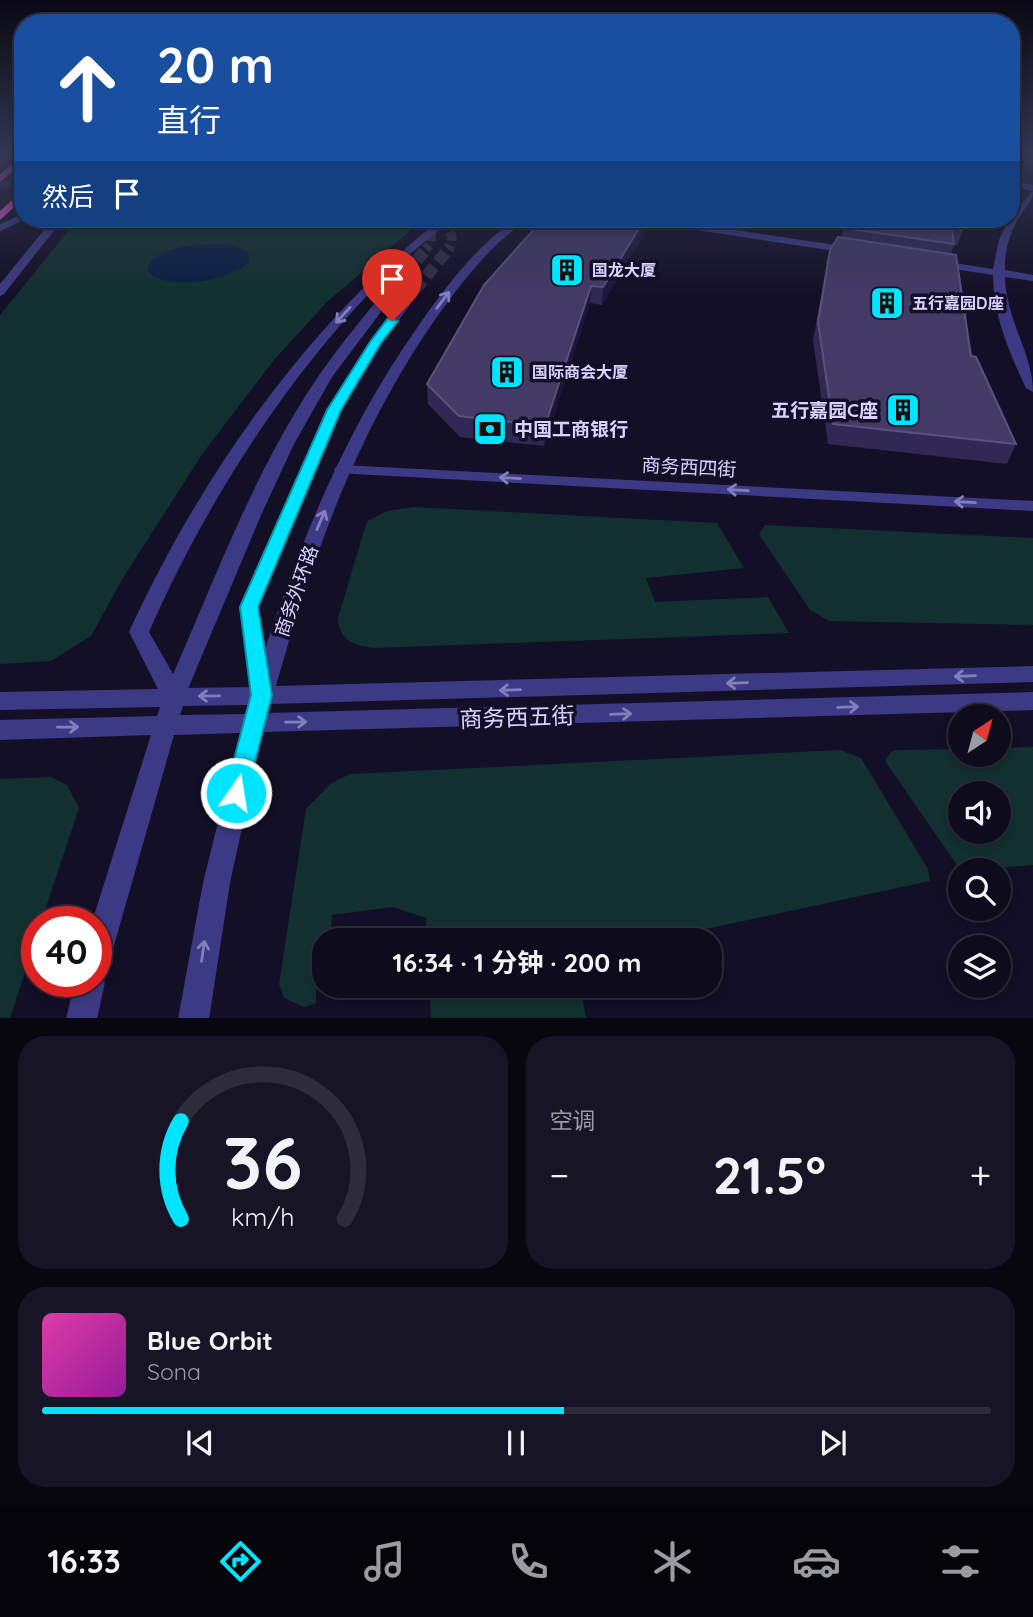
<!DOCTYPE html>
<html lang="zh">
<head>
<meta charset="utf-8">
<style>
	body { margin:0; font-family:Quicksand,"Noto Sans SC",sans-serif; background:#171425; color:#f1f3f6; height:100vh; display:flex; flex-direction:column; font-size:26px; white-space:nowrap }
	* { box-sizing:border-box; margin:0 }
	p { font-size:23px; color:#9b9ba3 }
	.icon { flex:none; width:38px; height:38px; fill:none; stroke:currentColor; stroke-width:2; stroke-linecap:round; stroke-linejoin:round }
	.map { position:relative; height:1018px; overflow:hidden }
	.sheet { display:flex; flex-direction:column; gap:18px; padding:18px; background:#08060f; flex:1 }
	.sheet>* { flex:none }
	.hud { position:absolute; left:14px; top:14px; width:1006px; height:214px; border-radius:28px; box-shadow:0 4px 10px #0003,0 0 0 2px #2e2b3b; background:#1a4fa0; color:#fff; overflow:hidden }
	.needle { width:46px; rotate:36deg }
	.fabs { position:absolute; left:948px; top:704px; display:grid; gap:14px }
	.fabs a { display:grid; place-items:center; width:63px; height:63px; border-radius:50%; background:#0e0b1c; box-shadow:0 4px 10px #0003,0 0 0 2px #2e2b3b; font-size:35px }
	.speed { position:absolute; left:21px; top:906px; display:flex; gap:14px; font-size:35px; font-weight:700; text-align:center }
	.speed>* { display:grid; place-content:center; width:91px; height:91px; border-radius:50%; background:#0e0b1c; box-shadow:0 4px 10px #0003,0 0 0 2px #2e2b3b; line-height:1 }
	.speed .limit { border:10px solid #d22; background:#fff; color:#111 }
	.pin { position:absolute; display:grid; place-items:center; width:60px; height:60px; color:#fff; margin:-72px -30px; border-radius:50% 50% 50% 0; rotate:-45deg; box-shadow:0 0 7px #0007 }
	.pin .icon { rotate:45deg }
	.me { position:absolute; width:77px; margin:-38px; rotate:13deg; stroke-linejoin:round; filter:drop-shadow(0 0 5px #0008) }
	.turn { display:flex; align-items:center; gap:24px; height:147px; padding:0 28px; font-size:32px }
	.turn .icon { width:91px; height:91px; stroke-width:2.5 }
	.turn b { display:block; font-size:49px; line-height:60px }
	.then { display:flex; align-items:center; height:66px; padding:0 28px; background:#0003; gap:14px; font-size:26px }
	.big { font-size:52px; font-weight:700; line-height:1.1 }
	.sheet .tile { flex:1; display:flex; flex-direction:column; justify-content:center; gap:10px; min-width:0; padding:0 24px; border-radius:28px; background:#171425 }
	.sheet .dial { align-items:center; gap:0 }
	.dial svg { height:182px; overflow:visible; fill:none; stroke:#2e2b3b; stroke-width:7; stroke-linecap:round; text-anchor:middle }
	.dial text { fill:#f1f3f6; stroke:none }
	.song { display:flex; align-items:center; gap:21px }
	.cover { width:84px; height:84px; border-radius:10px; background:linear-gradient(135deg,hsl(320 70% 55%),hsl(300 70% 35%)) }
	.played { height:7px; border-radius:4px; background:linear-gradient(90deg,#00e5ff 55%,#2e2b3b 55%) }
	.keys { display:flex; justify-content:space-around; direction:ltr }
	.heat { display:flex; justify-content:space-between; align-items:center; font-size:38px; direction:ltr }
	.sheet .tiles { flex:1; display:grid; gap:18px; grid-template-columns:1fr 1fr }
	.tile:last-child { grid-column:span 2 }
	.trip { position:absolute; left:312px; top:928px; width:410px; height:70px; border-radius:28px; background:#0e0b1c; box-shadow:0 4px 10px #0003,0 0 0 2px #2e2b3b; font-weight:700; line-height:70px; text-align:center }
	.tab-bar { display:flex; height:112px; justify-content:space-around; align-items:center; background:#06040b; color:#9b9ba3 }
	.tab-bar .icon { width:49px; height:49px }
	.tab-bar .selected { color:#00e5ff }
	.tab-bar b { font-size:32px; color:#f1f3f6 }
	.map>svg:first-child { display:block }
	.green { fill:#12302f; fill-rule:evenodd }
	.water { fill:#0a1f44 }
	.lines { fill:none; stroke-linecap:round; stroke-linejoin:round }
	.minor-tunnel-far1 { stroke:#312d47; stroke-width:10; stroke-dasharray:10 4.5; stroke-linecap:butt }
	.minor-tunnel { stroke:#312d47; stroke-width:12; stroke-dasharray:12 6; stroke-linecap:butt }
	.minor { fill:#3d3a85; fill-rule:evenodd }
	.tertiary { fill:#3d3a85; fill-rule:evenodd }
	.trunk { fill:#e055d1; fill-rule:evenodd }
	.wall { fill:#312854 }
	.shaded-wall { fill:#1d163a }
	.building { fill:#433a66; stroke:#5a527e; stroke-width:2 }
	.oneway { stroke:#837fbc }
	.route { fill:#00e5ff; stroke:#0095a6; stroke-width:2 }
	.labels { text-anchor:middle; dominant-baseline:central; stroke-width:7; stroke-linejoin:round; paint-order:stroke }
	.far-poi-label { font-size:16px; font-weight:bold; fill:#d9d4ff; stroke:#130f26; text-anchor:start }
	.poi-label { font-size:19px; font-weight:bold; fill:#d9d4ff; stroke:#130f26; text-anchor:end }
	.street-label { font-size:19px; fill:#d9d4ff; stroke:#130f26 }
	.near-street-label { font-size:23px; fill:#d9d4ff; stroke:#130f26 }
</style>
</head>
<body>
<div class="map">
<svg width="1033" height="1019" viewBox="0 0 1033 1019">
	<rect width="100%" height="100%" fill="#130f26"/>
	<!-- green -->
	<path class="green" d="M78 219H424L327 302 274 360 203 453 123 578 91 636 51 661 0 664V315Z
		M413 507 717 523 744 568 646 578 655 602 768 597 789 633 374 648C353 645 339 640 338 618L367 521 387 511Z
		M765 525 1033 538V625L829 621 810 610 759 534Z
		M1033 747V865L961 871 885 761 891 752 896 750 961 749V754H999V748ZM961 793H999V831H961Z
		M840 750 861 758 928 869 930 881 655 940H427L426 918 393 907 332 915 331 940H324V949H317L316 1003 304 1007 284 998 279 984 306 809 330 784 350 774Z
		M51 777 67 785 79 808 41 922H37V936L10 1018H0V779Z
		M429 985H580L586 1018H431Z"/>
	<!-- water -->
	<path class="water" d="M213 244C226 244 239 245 249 254V262C231 281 165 293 147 270 151 247 193 245 213 244Z"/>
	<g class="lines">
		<!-- minor-tunnel-far1 -->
		<path class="minor-tunnel-far1" d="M0 184 23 186
			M422 219 431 235V243L426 249
			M442 219C448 229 457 238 448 249"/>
		<!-- minor-tunnel -->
		<path class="minor-tunnel" d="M393 288 428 247
			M415 290 450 247"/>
		<!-- minor -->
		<path class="minor" d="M1012 180 1033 185V191L1012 186Z
			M1033 191C1033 203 1026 206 1020 216 1010 231 1004 252 1005 270L1033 275V281L1005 277C1006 320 1033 354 1033 392L1026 388C1009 352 993 315 993 275L934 266 929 263 934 260 993 269 999 240 1009 219H1012V214Z
			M23 214V219H26L0 231V224Z
			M53 219H63L4 294 0 296V284Z
			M639 219H662L855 248 860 251 855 254 644 222Z
			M389 286 399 288 332 377 294 444 261 515 182 703 174 706 166 703 163 697C209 595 247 487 308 392 332 354 361 320 389 286Z
			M411 288 421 290 382 343 341 409 259 607 272 692 269 698 261 701 253 698 250 692 239 607 327 409 371 339Z
			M342 465 1033 501V511L336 473 334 470 336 467Z"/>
		<!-- tertiary -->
		<path class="tertiary" d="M10 154H21L0 163V158Z
			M441 219H452C441 230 427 239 415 250 392 269 371 291 351 313 268 406 199 518 149 632L181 688 253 687C293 559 341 435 419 325 446 286 476 247 515 219H526C518 228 507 235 498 243 483 258 469 274 456 291 366 408 315 546 276 686L1033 666V682L271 704 268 713 1033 692V710L263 732 230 883 209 1019H178L203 883 240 733 174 735 111 956 106 966 97 970 105 982 97 1019H66L75 982H96V922H92L151 735 0 740V720L157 716 160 707 0 710V692L158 689 129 632C200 477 307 324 441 219ZM248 705 245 714 180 715 183 706Z"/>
		<!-- trunk -->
		<path class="trunk" d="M23 155V163L0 182V174Z
			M23 190V199L0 220V211Z"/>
	</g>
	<!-- wall -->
	<path class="wall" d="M1012 154H1033L1012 171Z
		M967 219 957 246 954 245 951 254 971 356 1016 444 1007 464 828 444 813 340 830 250 841 238 844 228Z
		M646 230 602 305 590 303 544 446 460 437 428 404 427 384Z"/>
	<!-- shaded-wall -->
	<path class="shaded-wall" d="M1023 154H1033V158L1012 171 1017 157Z
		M645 219H647L646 230 602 305 603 287Z
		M591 286 590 303 544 446 545 426Z"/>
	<!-- building -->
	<path class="building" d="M1012 154H1023L1017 157 1012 156Z
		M543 219H645L603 287 591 286 545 426 459 416 427 384 484 285Z
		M849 219H966L962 230 952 228 954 244 844 228Z
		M838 237 956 255 971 356 976 357 1016 444 833 424 818 322 830 250Z"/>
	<!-- one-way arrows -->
	<defs><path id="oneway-shaft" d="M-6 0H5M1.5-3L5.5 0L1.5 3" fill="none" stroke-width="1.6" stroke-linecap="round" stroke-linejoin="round" transform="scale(1.75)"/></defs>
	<g class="oneway">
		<use href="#oneway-shaft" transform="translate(443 300) rotate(-53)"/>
		<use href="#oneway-shaft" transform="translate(343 315) rotate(133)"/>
		<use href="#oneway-shaft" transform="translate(510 478) rotate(-177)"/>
		<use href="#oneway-shaft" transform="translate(738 490) rotate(-177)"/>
		<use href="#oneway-shaft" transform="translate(965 502) rotate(-177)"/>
		<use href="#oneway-shaft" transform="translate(321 520) rotate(-67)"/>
		<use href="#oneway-shaft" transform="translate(965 676) rotate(178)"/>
		<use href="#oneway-shaft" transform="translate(737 683) rotate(178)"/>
		<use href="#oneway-shaft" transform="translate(510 690) rotate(178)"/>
		<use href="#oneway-shaft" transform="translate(209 696) rotate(179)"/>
		<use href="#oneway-shaft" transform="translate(848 707) rotate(-2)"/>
		<use href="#oneway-shaft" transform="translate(621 714) rotate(-2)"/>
		<use href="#oneway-shaft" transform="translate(296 722) rotate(-1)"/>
		<use href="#oneway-shaft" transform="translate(68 727) rotate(-1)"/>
		<use href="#oneway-shaft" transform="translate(203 951) rotate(-82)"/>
	</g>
	<!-- sky -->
	<linearGradient id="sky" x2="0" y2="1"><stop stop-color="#0a0815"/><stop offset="0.52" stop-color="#333752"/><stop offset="1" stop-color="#333752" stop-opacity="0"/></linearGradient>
	<rect width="1033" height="296" fill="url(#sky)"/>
	<!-- route -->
	<path class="route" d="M388 318 398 321 381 343 341 410 258 607 272 695 247 793 244 800 236 803 228 800 225 793 251 695 240 607 327 410 370 342Z"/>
	<!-- icons -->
	<defs>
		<g id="building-square" transform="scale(1.75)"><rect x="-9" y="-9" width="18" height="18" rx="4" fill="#00e5ff" stroke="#130f26"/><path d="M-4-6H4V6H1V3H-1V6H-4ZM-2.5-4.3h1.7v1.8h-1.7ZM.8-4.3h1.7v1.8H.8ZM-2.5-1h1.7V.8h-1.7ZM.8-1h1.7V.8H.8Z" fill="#111"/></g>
		<g id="bank-square" transform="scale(1.75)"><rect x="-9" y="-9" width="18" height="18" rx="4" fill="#00e5ff" stroke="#130f26"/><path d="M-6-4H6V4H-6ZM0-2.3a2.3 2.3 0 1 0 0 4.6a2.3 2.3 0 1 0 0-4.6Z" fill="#111"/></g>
	</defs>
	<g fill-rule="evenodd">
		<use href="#building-square" x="567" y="270"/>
		<use href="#building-square" x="887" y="303"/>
		<use href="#building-square" x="507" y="372"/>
		<use href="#building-square" x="903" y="410"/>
		<use href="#bank-square" x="490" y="429"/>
	</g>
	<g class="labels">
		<!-- far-poi labels -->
		<g class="far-poi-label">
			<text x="592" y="270">国龙大厦</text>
			<text x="912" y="303">五行嘉园D座</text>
			<text x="532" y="372">国际商会大厦</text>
		</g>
		<!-- poi labels -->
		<g class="poi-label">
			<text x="878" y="410">五行嘉园C座</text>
			<text x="514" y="429" text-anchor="start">中国工商银行</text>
		</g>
		<!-- street labels -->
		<g class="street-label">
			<text transform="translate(689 467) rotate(3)">商务西四街</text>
			<text transform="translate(296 591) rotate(-71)">商务外环路</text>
		</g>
		<!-- near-street labels -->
		<g class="near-street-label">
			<text transform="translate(517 717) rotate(-2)">商务西五街</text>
		</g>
	</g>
</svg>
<div class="fabs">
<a><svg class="needle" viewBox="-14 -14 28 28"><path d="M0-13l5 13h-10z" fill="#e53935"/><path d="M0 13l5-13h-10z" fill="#9b9ba3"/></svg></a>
<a><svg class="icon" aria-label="sound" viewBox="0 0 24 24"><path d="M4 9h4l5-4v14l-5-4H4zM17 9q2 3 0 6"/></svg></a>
<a><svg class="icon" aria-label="search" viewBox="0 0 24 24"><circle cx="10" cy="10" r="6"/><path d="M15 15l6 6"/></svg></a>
<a><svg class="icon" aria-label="layers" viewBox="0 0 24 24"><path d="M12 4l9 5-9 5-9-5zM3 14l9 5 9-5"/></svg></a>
</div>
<div class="speed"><div class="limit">40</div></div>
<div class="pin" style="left:392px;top:321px;background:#d93025"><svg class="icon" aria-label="arrive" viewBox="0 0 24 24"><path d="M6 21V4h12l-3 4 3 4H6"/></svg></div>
<svg class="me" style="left:236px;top:793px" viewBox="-20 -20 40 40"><circle r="17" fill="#00e5ff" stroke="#fff" stroke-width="3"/><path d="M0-11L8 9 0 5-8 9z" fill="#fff"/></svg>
<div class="trip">16:34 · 1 分钟 · 200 m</div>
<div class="hud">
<div class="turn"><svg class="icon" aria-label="ahead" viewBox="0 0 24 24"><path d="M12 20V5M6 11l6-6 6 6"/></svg><div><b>20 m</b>直行</div></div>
<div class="then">然后<svg class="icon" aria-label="arrive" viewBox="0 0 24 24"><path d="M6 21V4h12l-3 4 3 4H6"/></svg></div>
</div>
</div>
<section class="sheet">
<div class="tiles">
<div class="tile dial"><svg viewBox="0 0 100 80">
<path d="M14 69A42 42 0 1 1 86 69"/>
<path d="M14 69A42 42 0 0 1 14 26" stroke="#00e5ff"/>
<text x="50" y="56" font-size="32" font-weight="700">36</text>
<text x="50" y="72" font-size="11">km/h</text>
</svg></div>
<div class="tile"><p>空调</p>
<div class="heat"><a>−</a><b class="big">21.5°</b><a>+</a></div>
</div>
<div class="tile">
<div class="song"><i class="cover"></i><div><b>Blue Orbit</b><p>Sona</p></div></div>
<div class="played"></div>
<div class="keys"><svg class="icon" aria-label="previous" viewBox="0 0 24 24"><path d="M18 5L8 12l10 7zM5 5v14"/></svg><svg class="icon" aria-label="pause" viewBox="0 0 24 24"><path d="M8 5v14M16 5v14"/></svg><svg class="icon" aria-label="next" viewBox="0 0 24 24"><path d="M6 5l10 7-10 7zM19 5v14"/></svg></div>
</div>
</div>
</section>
<nav class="tab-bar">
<b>16:33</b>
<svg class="icon selected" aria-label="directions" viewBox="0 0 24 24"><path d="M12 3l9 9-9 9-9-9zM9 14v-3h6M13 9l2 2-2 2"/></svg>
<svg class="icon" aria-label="music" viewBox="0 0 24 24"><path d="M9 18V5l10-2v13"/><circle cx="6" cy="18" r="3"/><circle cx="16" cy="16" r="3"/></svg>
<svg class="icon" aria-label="phone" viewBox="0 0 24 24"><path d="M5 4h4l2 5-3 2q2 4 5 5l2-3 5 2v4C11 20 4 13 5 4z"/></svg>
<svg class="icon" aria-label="climate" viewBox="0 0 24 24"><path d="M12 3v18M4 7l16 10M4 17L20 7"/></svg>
<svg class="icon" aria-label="car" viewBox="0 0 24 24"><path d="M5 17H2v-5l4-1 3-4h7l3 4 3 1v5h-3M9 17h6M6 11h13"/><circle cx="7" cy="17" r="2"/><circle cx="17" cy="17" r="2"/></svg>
<svg class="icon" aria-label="filters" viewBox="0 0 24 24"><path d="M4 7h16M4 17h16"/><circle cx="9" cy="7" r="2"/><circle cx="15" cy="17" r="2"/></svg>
</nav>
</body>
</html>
